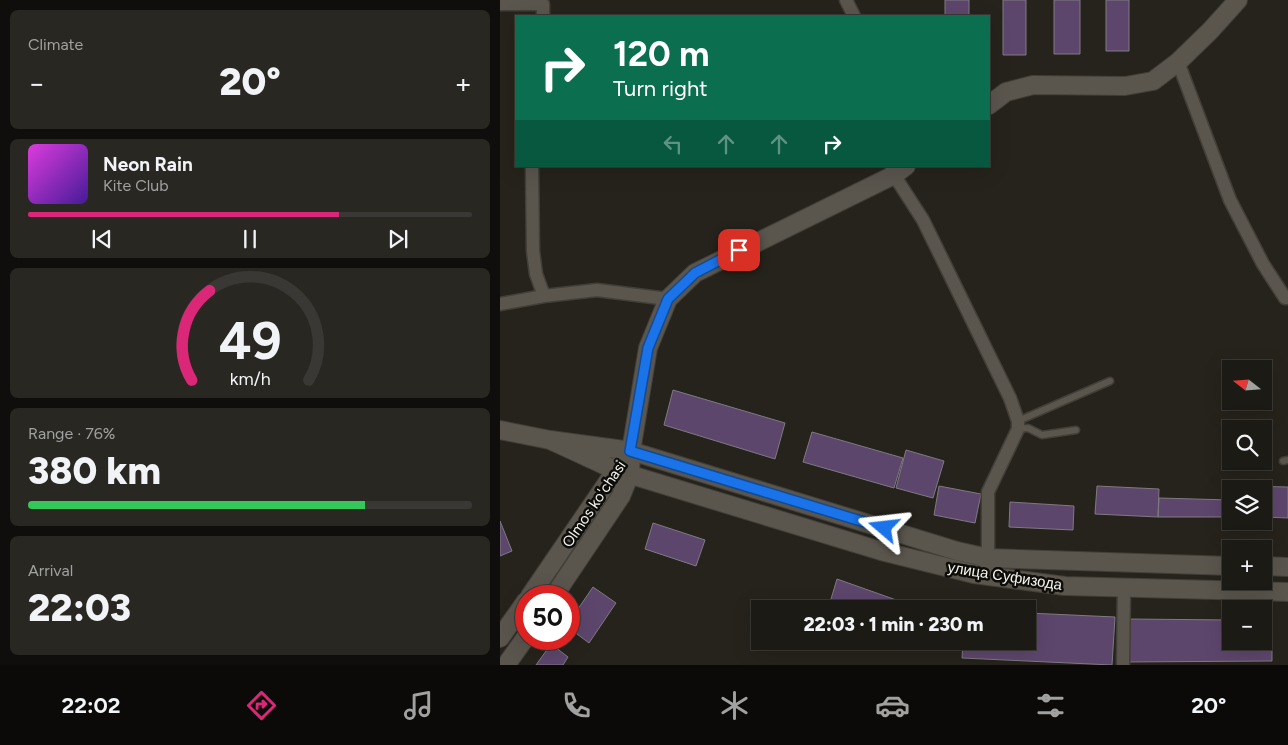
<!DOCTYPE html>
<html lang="en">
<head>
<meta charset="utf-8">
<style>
	body { margin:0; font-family:Figtree,sans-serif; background:#292722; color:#f1f3f6; height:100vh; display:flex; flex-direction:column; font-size:19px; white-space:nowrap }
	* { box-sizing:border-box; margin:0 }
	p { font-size:16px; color:#a0a1a0 }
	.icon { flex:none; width:28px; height:28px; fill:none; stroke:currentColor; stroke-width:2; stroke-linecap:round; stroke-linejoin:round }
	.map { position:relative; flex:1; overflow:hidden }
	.drawer { display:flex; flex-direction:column; gap:10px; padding:10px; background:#0f0e0c; width:500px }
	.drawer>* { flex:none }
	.top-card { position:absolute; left:15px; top:15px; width:475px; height:152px; border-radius:0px; box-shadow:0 5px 20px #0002,0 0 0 1px #3a3834; background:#0b6e4f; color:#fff; overflow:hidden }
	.needle { width:32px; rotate:287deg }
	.tools { position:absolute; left:722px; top:360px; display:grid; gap:10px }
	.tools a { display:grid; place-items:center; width:50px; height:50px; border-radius:0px; background:#1c1a15; box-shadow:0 5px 20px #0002,0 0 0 1px #3a3834; font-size:25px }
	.speed { position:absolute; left:15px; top:585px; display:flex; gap:10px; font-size:25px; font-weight:700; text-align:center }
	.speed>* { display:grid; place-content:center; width:65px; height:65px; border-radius:50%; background:#1c1a15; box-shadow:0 5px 20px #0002,0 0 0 1px #3a3834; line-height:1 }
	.speed .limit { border:8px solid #d22; background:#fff; color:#111 }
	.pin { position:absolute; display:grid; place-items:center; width:42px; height:42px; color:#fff; margin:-21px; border-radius:10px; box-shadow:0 2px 8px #0006 }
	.me { position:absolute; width:55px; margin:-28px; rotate:287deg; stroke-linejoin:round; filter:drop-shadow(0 0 4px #0008) }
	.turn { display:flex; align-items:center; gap:18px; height:105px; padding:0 15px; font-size:22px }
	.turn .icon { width:65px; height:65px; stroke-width:2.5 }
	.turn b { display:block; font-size:35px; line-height:42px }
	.lanes { display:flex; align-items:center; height:48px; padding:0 15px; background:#0003; justify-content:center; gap:25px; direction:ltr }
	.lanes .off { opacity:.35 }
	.big { font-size:38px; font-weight:800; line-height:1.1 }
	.drawer .widget { flex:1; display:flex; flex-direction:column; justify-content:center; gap:8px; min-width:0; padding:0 18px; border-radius:8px; background:#292722 }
	.drawer .dial { align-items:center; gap:0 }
	.dial svg { height:130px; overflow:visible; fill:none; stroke:#3a3834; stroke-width:7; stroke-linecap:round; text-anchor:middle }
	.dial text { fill:#f1f3f6; stroke:none }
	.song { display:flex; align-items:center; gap:15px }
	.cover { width:60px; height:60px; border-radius:8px; background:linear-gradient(135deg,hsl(300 70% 55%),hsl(260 70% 35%)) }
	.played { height:5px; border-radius:2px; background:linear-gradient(90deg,#db2777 70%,#3a3834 70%) }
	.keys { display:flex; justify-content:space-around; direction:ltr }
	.heat { display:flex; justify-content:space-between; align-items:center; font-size:28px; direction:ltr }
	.charge { height:8px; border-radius:4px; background:linear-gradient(90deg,#34c759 76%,#3a3834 0) }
	.trip { position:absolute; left:251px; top:600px; width:285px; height:50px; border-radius:0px; background:#1c1a15; box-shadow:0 5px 20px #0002,0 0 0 1px #3a3834; font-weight:800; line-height:50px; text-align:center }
	.menu { display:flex; height:80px; justify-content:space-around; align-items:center; background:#0b0a08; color:#a0a1a0 }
	.menu .icon { width:35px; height:35px }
	.menu .active { color:#db2777 }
	.menu b { font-size:22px; color:#f1f3f6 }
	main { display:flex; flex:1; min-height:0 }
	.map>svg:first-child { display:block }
	.building { fill:#5d466c; stroke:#7e7a82 }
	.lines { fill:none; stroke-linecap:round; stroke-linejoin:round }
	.lane-casing { stroke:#423f39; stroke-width:9 }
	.street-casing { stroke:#423f39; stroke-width:15 }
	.secondary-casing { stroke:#423f39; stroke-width:20 }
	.lane { stroke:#5a564e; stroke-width:6 }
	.street { stroke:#5a564e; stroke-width:12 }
	.secondary { stroke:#5a564e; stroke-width:18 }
	.route-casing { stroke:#114b97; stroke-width:12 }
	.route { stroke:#1a73e8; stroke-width:9 }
	.labels { text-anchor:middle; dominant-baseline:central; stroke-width:5; stroke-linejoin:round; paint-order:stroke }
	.street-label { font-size:15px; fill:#f5f3ee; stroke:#0e0d09 }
</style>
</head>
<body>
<main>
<section class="drawer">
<div class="widget"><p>Climate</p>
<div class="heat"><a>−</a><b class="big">20°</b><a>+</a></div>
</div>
<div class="widget">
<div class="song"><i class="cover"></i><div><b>Neon Rain</b><p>Kite Club</p></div></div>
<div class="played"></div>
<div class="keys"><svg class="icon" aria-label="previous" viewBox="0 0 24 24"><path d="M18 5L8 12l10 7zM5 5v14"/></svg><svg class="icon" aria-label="pause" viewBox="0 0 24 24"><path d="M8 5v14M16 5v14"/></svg><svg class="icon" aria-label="next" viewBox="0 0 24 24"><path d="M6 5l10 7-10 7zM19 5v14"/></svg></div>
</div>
<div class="widget dial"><svg viewBox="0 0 100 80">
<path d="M14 69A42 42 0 1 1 86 69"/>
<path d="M14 69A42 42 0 0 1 25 14" stroke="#db2777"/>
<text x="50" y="56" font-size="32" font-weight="700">49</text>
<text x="50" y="72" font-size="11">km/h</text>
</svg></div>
<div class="widget"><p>Range · 76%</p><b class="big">380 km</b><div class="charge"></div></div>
<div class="widget"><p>Arrival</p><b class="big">22:03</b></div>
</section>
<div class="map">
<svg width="788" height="665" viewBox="0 0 788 665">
	<rect width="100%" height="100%" fill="#26231c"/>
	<!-- building -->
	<path class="building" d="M445 0H469V16H445Z
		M503 0H526V55H503Z
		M554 0H580V54H554Z
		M606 0H629V51H606Z
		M173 390 285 423 275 459 164 425Z
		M312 432 403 458 394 488 303 462Z
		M406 450 444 461 433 498 396 488Z
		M439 486 481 494 475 523 434 515Z
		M597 486 659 489 658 517 595 514Z
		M743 486 788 487V518L764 517V489H742Z
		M659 498 731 500V517H658Z
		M510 502 574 506 573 530 509 527Z
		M0 521 12 551 0 556Z
		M153 523 205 540 196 566 145 549Z
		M337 579 416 607 415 609H328Z
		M93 587 116 603 89 643 69 628V622Z
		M528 613 615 617 612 665 462 658 463 641H528Z
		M628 619 731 620V641H764V621H772V661L625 662Z
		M51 644 68 657 63 665H36Z"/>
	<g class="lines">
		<!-- lane casing -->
		<g class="lane-casing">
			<path id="lane" d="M518 421 610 381
				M518 429 528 428 542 435 576 430
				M783 461 788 460"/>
		</g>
		<!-- street casing -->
		<g class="street-casing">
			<path id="street" d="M346 0 354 16
				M0 4H43V16
				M678 62 730 200 763 264 785 298H788
				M32 166 33 251 36 274 44 296
				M392 168 394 175 423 220 510 398 518 421V429L488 492V558
				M0 304 44 296 97 290 168 299
				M623 665 624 587"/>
		</g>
		<!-- secondary casing -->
		<g class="secondary-casing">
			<path id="secondary" d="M489 105 506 92 533 85 625 86 653 81 678 62 710 31 738 0
				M0 430 50 440 131 451 457 551 488 558 731 566
				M50 440 115 470 381 551 474 574 565 586 788 592
				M764 566 788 567
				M30 596 122 461
				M54 596 121 496 130 474 131 451 148 348 168 299 195 273 394 175 406 166
				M0 638 26 601
				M6 665 26 637"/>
		</g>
		<!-- lane -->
		<use href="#lane" class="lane"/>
		<!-- street -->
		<use href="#street" class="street"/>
		<!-- secondary -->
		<use href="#secondary" class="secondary"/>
	</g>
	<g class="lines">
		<!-- route casing -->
		<g class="route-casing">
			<path id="route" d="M239 250 195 273 168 299 148 348 130 451 384 528"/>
		</g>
		<!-- route -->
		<use href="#route" class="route"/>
	</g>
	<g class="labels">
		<!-- street labels -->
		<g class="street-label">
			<text transform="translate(94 504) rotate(-56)">Olmos ko'chasi</text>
			<text transform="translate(505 576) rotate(9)">улица Суфизода</text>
		</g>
	</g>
</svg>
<div class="tools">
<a><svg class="needle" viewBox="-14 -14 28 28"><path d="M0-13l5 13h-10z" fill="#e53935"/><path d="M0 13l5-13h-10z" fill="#a0a1a0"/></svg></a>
<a><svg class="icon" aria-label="search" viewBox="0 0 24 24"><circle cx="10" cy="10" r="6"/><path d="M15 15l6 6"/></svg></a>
<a><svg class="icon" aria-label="layers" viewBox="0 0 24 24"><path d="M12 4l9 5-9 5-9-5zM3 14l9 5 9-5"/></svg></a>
<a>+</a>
<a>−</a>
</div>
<div class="speed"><div class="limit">50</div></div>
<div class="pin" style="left:239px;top:250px;background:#d93025"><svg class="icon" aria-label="arrive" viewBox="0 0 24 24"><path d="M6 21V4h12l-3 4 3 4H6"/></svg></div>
<svg class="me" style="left:384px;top:528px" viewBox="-20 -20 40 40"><path d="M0-17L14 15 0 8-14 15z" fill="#1a73e8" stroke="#fff" stroke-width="4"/></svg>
<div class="trip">22:03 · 1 min · 230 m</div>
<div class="top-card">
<div class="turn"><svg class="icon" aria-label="right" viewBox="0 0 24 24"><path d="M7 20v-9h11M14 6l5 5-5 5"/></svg><div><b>120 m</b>Turn right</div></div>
<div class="lanes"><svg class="icon off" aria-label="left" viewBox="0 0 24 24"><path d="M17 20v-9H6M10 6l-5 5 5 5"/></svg><svg class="icon off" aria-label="ahead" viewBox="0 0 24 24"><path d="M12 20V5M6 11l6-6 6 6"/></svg><svg class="icon off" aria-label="ahead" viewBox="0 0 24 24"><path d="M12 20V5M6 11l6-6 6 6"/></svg><svg class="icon" aria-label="right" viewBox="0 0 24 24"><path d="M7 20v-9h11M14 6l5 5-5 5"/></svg></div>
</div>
</div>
</main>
<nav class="menu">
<b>22:02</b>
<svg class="icon active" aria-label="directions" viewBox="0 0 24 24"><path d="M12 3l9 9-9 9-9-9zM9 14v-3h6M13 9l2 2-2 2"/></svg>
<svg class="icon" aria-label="music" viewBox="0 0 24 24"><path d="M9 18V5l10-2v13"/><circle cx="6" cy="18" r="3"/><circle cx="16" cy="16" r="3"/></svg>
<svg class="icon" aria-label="phone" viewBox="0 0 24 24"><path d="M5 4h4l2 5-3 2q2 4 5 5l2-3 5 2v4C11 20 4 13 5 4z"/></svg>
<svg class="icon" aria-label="climate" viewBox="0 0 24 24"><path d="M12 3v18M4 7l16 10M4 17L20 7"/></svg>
<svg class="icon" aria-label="car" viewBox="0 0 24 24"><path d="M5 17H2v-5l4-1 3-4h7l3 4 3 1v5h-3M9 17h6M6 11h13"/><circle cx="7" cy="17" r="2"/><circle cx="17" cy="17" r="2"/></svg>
<svg class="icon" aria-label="filters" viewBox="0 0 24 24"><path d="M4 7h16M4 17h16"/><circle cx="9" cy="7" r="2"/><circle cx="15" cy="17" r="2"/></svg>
<b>20°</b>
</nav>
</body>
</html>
